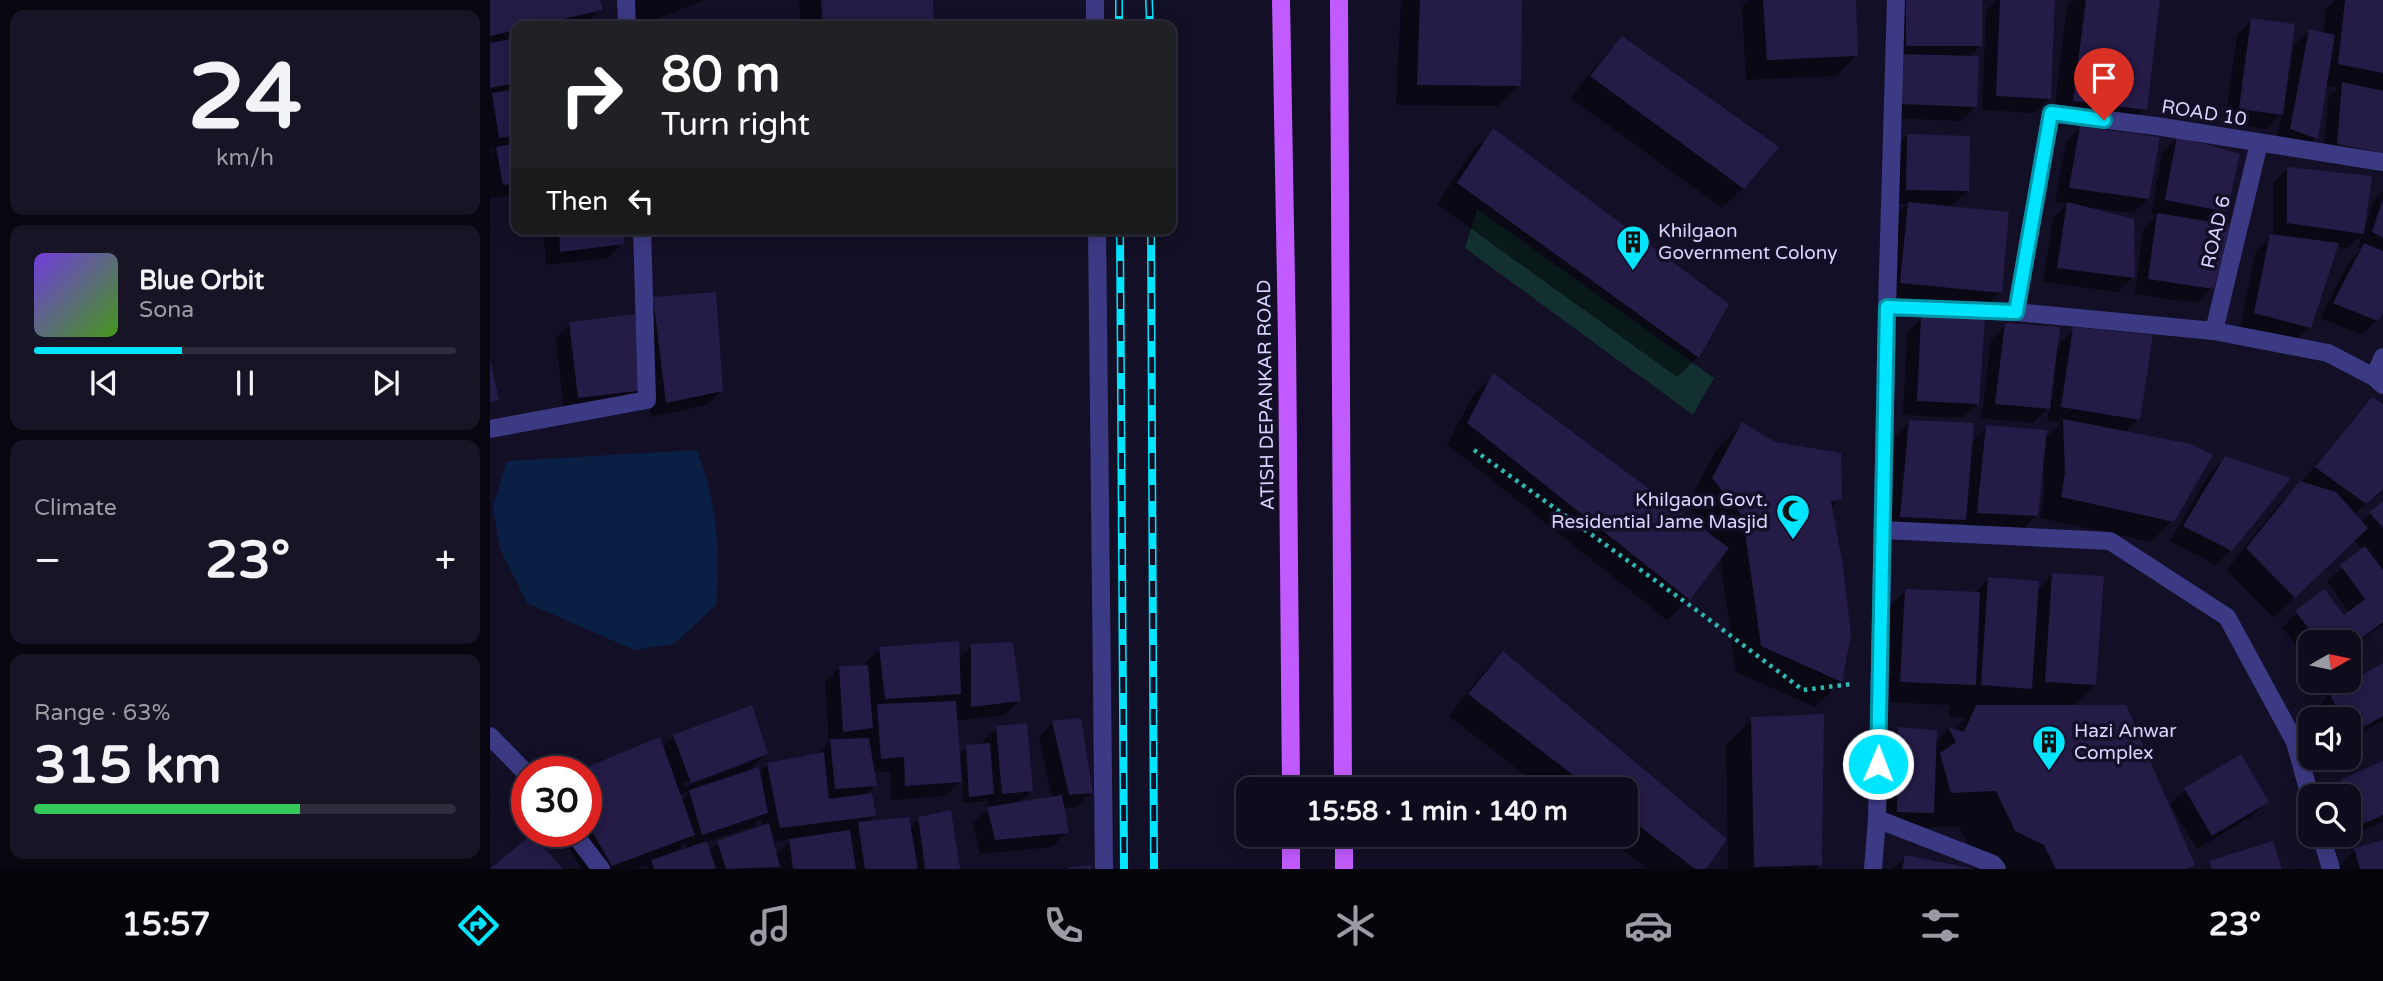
<!DOCTYPE html>
<html lang="en">
<head>
<meta charset="utf-8">
<style>
	body { margin:0; font-family:"Varela Round",sans-serif; background:#171425; color:#f1f3f6; height:100vh; display:flex; flex-direction:column; font-size:26px; white-space:nowrap }
	* { box-sizing:border-box; margin:0 }
	p { font-size:23px; color:#9b9ba3 }
	.icon { flex:none; width:38px; height:38px; fill:none; stroke:currentColor; stroke-width:2; stroke-linecap:round; stroke-linejoin:round }
	.map { position:relative; flex:1; overflow:hidden }
	.details { display:flex; flex-direction:column; gap:10px; padding:10px; background:#08060f; width:490px }
	.details>* { flex:none }
	.top-card { position:absolute; left:21px; top:21px; width:665px; height:214px; border-radius:14px; box-shadow:0 4px 18px #0003,0 0 0 2px #2e2b3b; background:#202124; color:#fff; overflow:hidden }
	.needle { width:46px; rotate:81deg }
	.tools { position:absolute; left:1808px; top:630px; display:grid; gap:14px }
	.tools a { display:grid; place-items:center; width:63px; height:63px; border-radius:14px; background:#0e0b1c; box-shadow:0 4px 18px #0003,0 0 0 2px #2e2b3b; font-size:35px }
	.speed { position:absolute; left:21px; top:756px; display:flex; gap:14px; font-size:35px; font-weight:700; text-align:center }
	.speed>* { display:grid; place-content:center; width:91px; height:91px; border-radius:50%; background:#0e0b1c; box-shadow:0 4px 18px #0003,0 0 0 2px #2e2b3b; line-height:1 }
	.speed .limit { border:10px solid #d22; background:#fff; color:#111 }
	.pin { position:absolute; display:grid; place-items:center; width:60px; height:60px; color:#fff; margin:-72px -30px; border-radius:50% 50% 50% 0; rotate:-45deg; box-shadow:0 0 7px #0007 }
	.pin .icon { rotate:45deg }
	.me { position:absolute; width:77px; margin:-38px; rotate:1deg; stroke-linejoin:round; filter:drop-shadow(0 0 5px #0008) }
	.turn { display:flex; align-items:center; gap:24px; height:147px; padding:0 35px; font-size:32px }
	.turn .icon { width:91px; height:91px; stroke-width:2.5 }
	.turn b { display:block; font-size:49px; line-height:60px }
	.then { display:flex; align-items:center; height:66px; padding:0 35px; background:#0003; gap:14px; font-size:26px }
	.big { font-size:52px; font-weight:700; line-height:1.1 }
	.details .tile { flex:1; display:flex; flex-direction:column; justify-content:center; gap:10px; min-width:0; padding:0 24px; border-radius:14px; background:#171425 }
	.details .dial { align-items:center; gap:0 }
	.dial b { font-size:91px; line-height:1 }
	.song { display:flex; align-items:center; gap:21px }
	.cover { width:84px; height:84px; border-radius:10px; background:linear-gradient(135deg,hsl(260 70% 55%),hsl(100 70% 35%)) }
	.played { height:7px; border-radius:4px; background:linear-gradient(90deg,#00e5ff 35%,#2e2b3b 35%) }
	.keys { display:flex; justify-content:space-around; direction:ltr }
	.heat { display:flex; justify-content:space-between; align-items:center; font-size:38px; direction:ltr }
	.charge { height:10px; border-radius:5px; background:linear-gradient(90deg,#34c759 63%,#2e2b3b 0) }
	.trip { position:absolute; left:746px; top:777px; width:402px; height:70px; border-radius:14px; background:#0e0b1c; box-shadow:0 4px 18px #0003,0 0 0 2px #2e2b3b; font-weight:700; line-height:70px; text-align:center }
	.menu { display:flex; height:112px; justify-content:space-around; align-items:center; background:#06040b; color:#9b9ba3 }
	.menu .icon { width:49px; height:49px }
	.menu .active { color:#00e5ff }
	.menu b { font-size:32px; color:#f1f3f6 }
	main { display:flex; flex:1; min-height:0 }
	.map>svg:first-child { display:block }
	.green { fill:#12302f }
	.water { fill:#0a1f44 }
	.shadow { fill:#0007; fill-rule:evenodd }
	.building { fill:#241b47 }
	.lines { fill:none; stroke-linecap:round; stroke-linejoin:round }
	.path { stroke:#2fb8b0; stroke-width:4.5; stroke-dasharray:3.5 5; stroke-linecap:butt }
	.minor { stroke:#3d3a85; stroke-width:18 }
	.major { stroke:#c25bff; stroke-width:18 }
	.rail-casing { stroke:#00e5ff; stroke-width:8 }
	.rail { stroke:#130f26; stroke-width:5; stroke-dasharray:16; stroke-linecap:butt }
	.route-casing { stroke:#0095a6; stroke-width:18 }
	.route { stroke:#00e5ff; stroke-width:12 }
	.labels { text-anchor:middle; dominant-baseline:central; stroke-width:7; stroke-linejoin:round; paint-order:stroke }
	.street-label { font-size:19px; fill:#d9d4ff; stroke:#130f26 }
	.poi-label { font-size:19px; fill:#d9d4ff; stroke:#130f26; text-anchor:start }
</style>
</head>
<body>
<main>
<section class="details">
<div class="tile dial"><b>24</b><p>km/h</p></div>
<div class="tile">
<div class="song"><i class="cover"></i><div><b>Blue Orbit</b><p>Sona</p></div></div>
<div class="played"></div>
<div class="keys"><svg class="icon" aria-label="previous" viewBox="0 0 24 24"><path d="M18 5L8 12l10 7zM5 5v14"/></svg><svg class="icon" aria-label="pause" viewBox="0 0 24 24"><path d="M8 5v14M16 5v14"/></svg><svg class="icon" aria-label="next" viewBox="0 0 24 24"><path d="M6 5l10 7-10 7zM19 5v14"/></svg></div>
</div>
<div class="tile"><p>Climate</p>
<div class="heat"><a>−</a><b class="big">23°</b><a>+</a></div>
</div>
<div class="tile"><p>Range · 63%</p><b class="big">315 km</b><div class="charge"></div></div>
</section>
<div class="map">
<svg width="1893" height="869" viewBox="0 0 1893 869">
	<rect width="100%" height="100%" fill="#130f26"/>
	<!-- green -->
	<path class="green" d="M987 209 1224 378 1203 415 975 248Z"/>
	<!-- water -->
	<path class="water" d="M207 450C227 506 231 546 226 605L184 644 144 650 37 603 10 549 3 506 17 461Z"/>
	<!-- shadow -->
	<path class="shadow" d="M0 0H109L111 9 94 26H26V194L0 199V155L6 149 0 151Z
		M138 0H214L150 26H142Z
		M309 0H441L443 26H311Z
		M911 0H1031L1029 85 1008 106 906 105Z
		M1259 0H1364L1367 55 1346 76 1256 80 1252 7Z
		M1403 0H1490V45L1478 58 1486 106 1471 121 1395 118Z
		M1507 0H1564L1560 98 1545 113 1492 110 1496 11Z
		M1584 0H1669L1655 109 1631 133 1658 199 1643 213 1603 208V210L1643 277 1628 292 1553 282 1563 218 1577 204 1565 202 1576 143 1593 125 1563 121 1577 7Z
		M1845 0H1893V170L1833 158 1838 98 1848 88 1835 86 1826 138 1811 152 1786 144 1792 113 1776 129 1735 123 1747 35 1762 20 1797 70H1800L1804 45 1819 31 1833 34 1836 9Z
		M1133 38 1253 188 1232 208 1081 98 1112 59Z
		M1003 131 1208 357 1187 377 947 204 982 152Z
		M1417 136 1477 191 1460 208 1510 292 1489 313 1390 303 1397 225 1417 204H1402L1403 151Z
		M1687 138 1735 211 1722 224V288L1707 303 1645 294 1653 230 1667 215 1661 214 1672 153Z
		M1797 169 1874 223 1876 224 1883 201 1893 191V309L1887 320 1872 335 1830 318 1860 260 1871 249 1868 247 1873 233 1858 248 1845 246 1819 327 1805 342 1750 328 1766 251 1781 236H1783V183Z
		M62 229H132V243L118 258 56 265 54 237Z
		M164 299 231 391 216 405 161 417 150 314Z
		M1432 318 1487 404 1472 418 1413 415 1417 332Z
		M80 324 153 389 138 404 74 412 66 338Z
		M1516 325 1566 347 1584 329 1648 419 1635 432 1682 521 1661 542 1550 518 1554 496V468H1551L1546 515 1532 530 1473 527 1474 520 1460 534 1396 531 1405 437 1420 422 1481 443 1497 427 1554 440 1571 423 1557 421 1560 406 1543 423 1491 418 1501 340Z
		M1004 375 1222 536 1197 505 1226 450 1252 424 1350 499 1340 508 1351 681 1325 707 1246 672 1230 558 1198 599 1177 620 957 444 983 396Z
		M1882 399 1893 407V490L1864 514 1871 522 1893 503V624L1858 650V642H1820V664L1792 627 1807 613 1854 617 1860 613 1837 581 1873 550 1864 539 1783 618 1737 570 1789 504 1811 483 1868 414Z
		M1735 458 1741 550 1726 565 1680 541 1720 473Z
		M1562 575 1605 685 1582 707 1703 865 1699 869H1493L1489 867 1469 826 1425 828 1393 826 1394 743 1409 729 1445 743 1458 729 1463 731 1475 718 1459 717 1460 705 1389 702 1394 612 1415 591 1483 594 1499 579 1547 591Z
		M482 646 529 700 514 715 466 721 468 756 477 747 492 745V742L507 728 541 791 529 803 562 798 549 737 563 722 601 792 587 807 572 808 577 832 562 847 490 854 483 823 498 808 497 798 495 801 473 803 472 780 455 796 401 800 400 771 383 773 385 786 375 796 384 816 376 823 419 829 429 819 468 869H155L160 864 147 869H91L70 831H96V772L172 748 184 736 276 754 258 772 269 774 278 764 327 755 339 743 335 682 349 668 376 667 375 664 390 649 468 660ZM261 759V762L194 787 192 784ZM200 791 191 801 189 795ZM271 818 273 827 228 842 219 852 216 842 262 827ZM302 839 285 856 282 842ZM196 842 198 850 183 855Z
		M1013 653 1213 869H1157L1113 835H1136V789H1053L959 716 992 674Z
		M1893 665V721L1858 740V719H1831L1826 709 1840 694Z
		M1262 719 1330 864 1325 869H1238L1236 745Z
		M1751 757 1777 802 1762 816 1707 849 1680 804 1695 790Z
		M1893 763V822L1855 839 1853 835H1858V796H1836L1851 781Z
		M1893 842V869H1846L1865 850Z
		M1416 857 1478 869H1403Z"/>
	<!-- building -->
	<path class="building" d="M0 0H110L113 10 42 26H26V30L0 36Z
		M331 0H443L444 26H333Z
		M930 0H1032L1031 86 927 85Z
		M1273 0H1366L1368 56 1277 60Z
		M1416 0H1492V46H1416Z
		M1510 0H1565L1561 99 1506 96Z
		M1596 0H1670L1657 110 1583 101Z
		M1855 0H1893V73L1848 64Z
		M1761 18 1805 24 1793 115 1749 109Z
		M1819 29 1845 35 1828 139 1800 129Z
		M1132 36 1289 147 1254 189 1100 76Z
		M26 38V83L0 88V43Z
		M1410 54 1489 56 1487 107 1409 104Z
		M1852 82 1893 91V153L1847 144Z
		M26 89V135L9 138 2 93Z
		M1590 126 1670 137 1659 199 1579 188Z
		M1003 128 1239 304 1209 358 967 183Z
		M1417 134 1480 136 1479 191 1416 190Z
		M1687 136 1750 154 1737 212 1675 200Z
		M26 143V183L13 185 6 147Z
		M1797 167 1882 176 1874 234 1797 223Z
		M1893 199V238L1882 232Z
		M1418 202 1519 212 1512 293 1410 283Z
		M1577 202 1644 219 1645 278 1567 268Z
		M1667 213 1740 225 1724 289 1658 279Z
		M69 229H134V244L70 252Z
		M1780 234 1849 243 1821 328 1764 313Z
		M1874 243 1893 251V313L1888 321 1843 303Z
		M226 292 233 391 176 403 163 297Z
		M145 314 155 390 88 398 79 322Z
		M1431 316 1495 319 1489 404 1427 401Z
		M1515 323 1570 327 1560 409 1505 404Z
		M1583 327 1663 335 1650 420 1571 407Z
		M0 359 9 400 0 402Z
		M1003 373 1239 548 1200 600 977 423Z
		M1882 397 1893 404V489L1876 504 1825 467Z
		M1573 419 1701 444 1723 455 1684 522 1571 497 1575 473Z
		M1419 420 1484 423 1476 520 1410 517Z
		M1252 422 1285 442 1351 453 1352 499 1341 502 1353 566 1361 634 1352 682 1271 646 1253 517 1222 478Z
		M1496 425 1557 430 1548 516 1487 513Z
		M1735 456 1801 478 1742 551 1693 526Z
		M1810 481 1846 492 1878 528 1805 598 1756 548Z
		M1893 501V528L1879 512Z
		M1875 546 1893 570V622L1858 648V642H1829L1805 611 1834 589 1854 615 1875 599 1850 565Z
		M1562 573 1614 576 1606 685 1555 682Z
		M1498 577 1549 581 1542 689 1491 685Z
		M1415 589 1490 592 1486 685 1410 682Z
		M469 641 471 694 395 699 389 647Z
		M523 642 531 701 481 707V644Z
		M1013 651 1237 839 1216 869H1205L1136 816V789H1101L978 694Z
		M1893 663V716L1861 734 1858 719H1853L1839 693Z
		M378 665 383 728 353 732 349 666Z
		M466 701 472 782 415 786 414 757 391 759 387 704Z
		M262 705 278 754 201 783 183 735Z
		M1486 705H1636L1705 865 1697 869H1566L1554 845 1525 831 1506 791 1461 793 1450 753 1466 742 1458 727 1474 732Z
		M1334 714 1332 865 1264 867 1261 717Z
		M591 718 603 793 579 795 562 721Z
		M537 723 543 791 512 794 506 726Z
		M1408 727 1447 730 1444 813 1407 812Z
		M170 737 205 835 122 866 96 821V772H85Z
		M379 738 387 786 345 789 340 739Z
		M500 743 504 794 479 797 476 745Z
		M334 752 339 799 382 793 386 816 290 828 277 763Z
		M1751 754 1779 802 1722 836 1694 788Z
		M1893 761V815L1870 825 1850 780Z
		M269 767 278 813 212 835 199 790Z
		M572 795 579 833 505 840 497 807Z
		M461 810 470 869H435L428 817Z
		M419 817 428 869H375L368 822Z
		M279 823 290 867 236 869 227 841Z
		M360 830 366 869H303L299 839Z
		M42 834 73 869H0Z
		M1893 840V869H1870L1864 848Z
		M217 841 226 869H164L161 860Z
		M1783 841 1792 869H1722L1719 861Z
		M1415 855 1480 868V869H1412Z
		M601 865V869H579V867Z"/>
	<g class="lines">
		<!-- path -->
		<path class="path" d="M984 450 1209 612 1313 690 1362 684"/>
		<!-- minor -->
		<path class="minor" d="M136 0 137 26
			M605 0V26
			M1406 0 1397 307 1387 819 1503 864 1507 869
			M607 229 614 869
			M1397 307 1526 312 1724 331 1838 353 1884 377 1893 385
			M1526 312 1561 113 1666 126 1893 162
			M1724 331 1769 143
			M1884 377 1893 357
			M0 429 157 400 152 229
			M1393 530 1620 541 1737 617 1805 742 1820 796
			M0 736 37 774
			M82 831 111 869
			M1831 835 1841 869
			M1383 869 1387 819"/>
		<!-- major -->
		<path class="major" d="M791 0 797 340 801 789
			M849 0 853 789
			M801 835V869
			M854 835V869"/>
		<!-- rail casing -->
		<g class="rail-casing">
			<path id="rail" d="M629 0V26
				M659 0 660 26
				M630 229 634 869
				M661 229 664 869"/>
		</g>
		<!-- rail -->
		<use href="#rail" class="rail"/>
	</g>
	<g class="lines">
		<!-- route casing -->
		<g class="route-casing">
			<path id="route" d="M1388 764 1397 307 1526 312 1561 113 1614 120"/>
		</g>
		<!-- route -->
		<use href="#route" class="route"/>
	</g>
	<!-- icons -->
	<defs>
		<g id="building-pin" transform="scale(1.75)"><path d="M0 17L-7.5 6A9.5 9.5 0 1 1 7.5 6Z" fill="#00e5ff" stroke="#130f26"/><path d="M-4-6H4V6H1V3H-1V6H-4ZM-2.5-4.3h1.7v1.8h-1.7ZM.8-4.3h1.7v1.8H.8ZM-2.5-1h1.7V.8h-1.7ZM.8-1h1.7V.8H.8Z" fill="#111"/></g>
		<g id="mosque-pin" transform="scale(1.75)"><path d="M0 17L-7.5 6A9.5 9.5 0 1 1 7.5 6Z" fill="#00e5ff" stroke="#130f26"/><path d="M3.5-4.9A6 6 0 1 0 3.5 4.9A5 5 0 1 1 3.5-4.9Z" fill="#111"/></g>
	</defs>
	<g fill-rule="evenodd">
		<use href="#building-pin" x="1143" y="242"/>
		<use href="#mosque-pin" x="1303" y="511"/>
		<use href="#building-pin" x="1559" y="742"/>
	</g>
	<g class="labels">
		<!-- street labels -->
		<g class="street-label">
			<text transform="translate(1714 113) rotate(9)">ROAD 10</text>
			<text transform="translate(1726 232) rotate(-77)">ROAD 6</text>
			<text transform="translate(776 395) rotate(-91)">ATISH DEPANKAR ROAD</text>
		</g>
		<!-- poi labels -->
		<g class="poi-label">
			<text x="1168" y="231">Khilgaon<tspan x="1168" dy="22">Government Colony</tspan></text>
			<text x="1278" y="500" text-anchor="end">Khilgaon Govt.<tspan x="1278" dy="22">Residential Jame Masjid</tspan></text>
			<text x="1584" y="731">Hazi Anwar<tspan x="1584" dy="22">Complex</tspan></text>
		</g>
	</g>
</svg>
<div class="tools">
<a><svg class="needle" viewBox="-14 -14 28 28"><path d="M0-13l5 13h-10z" fill="#e53935"/><path d="M0 13l5-13h-10z" fill="#9b9ba3"/></svg></a>
<a><svg class="icon" aria-label="sound" viewBox="0 0 24 24"><path d="M4 9h4l5-4v14l-5-4H4zM17 9q2 3 0 6"/></svg></a>
<a><svg class="icon" aria-label="search" viewBox="0 0 24 24"><circle cx="10" cy="10" r="6"/><path d="M15 15l6 6"/></svg></a>
</div>
<div class="speed"><div class="limit">30</div></div>
<div class="pin" style="left:1614px;top:120px;background:#d93025"><svg class="icon" aria-label="arrive" viewBox="0 0 24 24"><path d="M6 21V4h12l-3 4 3 4H6"/></svg></div>
<svg class="me" style="left:1388px;top:764px" viewBox="-20 -20 40 40"><circle r="17" fill="#00e5ff" stroke="#fff" stroke-width="3"/><path d="M0-11L8 9 0 5-8 9z" fill="#fff"/></svg>
<div class="trip">15:58 · 1 min · 140 m</div>
<div class="top-card">
<div class="turn"><svg class="icon" aria-label="right" viewBox="0 0 24 24"><path d="M7 20v-9h11M14 6l5 5-5 5"/></svg><div><b>80 m</b>Turn right</div></div>
<div class="then">Then<svg class="icon" aria-label="left" viewBox="0 0 24 24"><path d="M17 20v-9H6M10 6l-5 5 5 5"/></svg></div>
</div>
</div>
</main>
<nav class="menu">
<b>15:57</b>
<svg class="icon active" aria-label="directions" viewBox="0 0 24 24"><path d="M12 3l9 9-9 9-9-9zM9 14v-3h6M13 9l2 2-2 2"/></svg>
<svg class="icon" aria-label="music" viewBox="0 0 24 24"><path d="M9 18V5l10-2v13"/><circle cx="6" cy="18" r="3"/><circle cx="16" cy="16" r="3"/></svg>
<svg class="icon" aria-label="phone" viewBox="0 0 24 24"><path d="M5 4h4l2 5-3 2q2 4 5 5l2-3 5 2v4C11 20 4 13 5 4z"/></svg>
<svg class="icon" aria-label="climate" viewBox="0 0 24 24"><path d="M12 3v18M4 7l16 10M4 17L20 7"/></svg>
<svg class="icon" aria-label="car" viewBox="0 0 24 24"><path d="M5 17H2v-5l4-1 3-4h7l3 4 3 1v5h-3M9 17h6M6 11h13"/><circle cx="7" cy="17" r="2"/><circle cx="17" cy="17" r="2"/></svg>
<svg class="icon" aria-label="filters" viewBox="0 0 24 24"><path d="M4 7h16M4 17h16"/><circle cx="9" cy="7" r="2"/><circle cx="15" cy="17" r="2"/></svg>
<b>23°</b>
</nav>
</body>
</html>
